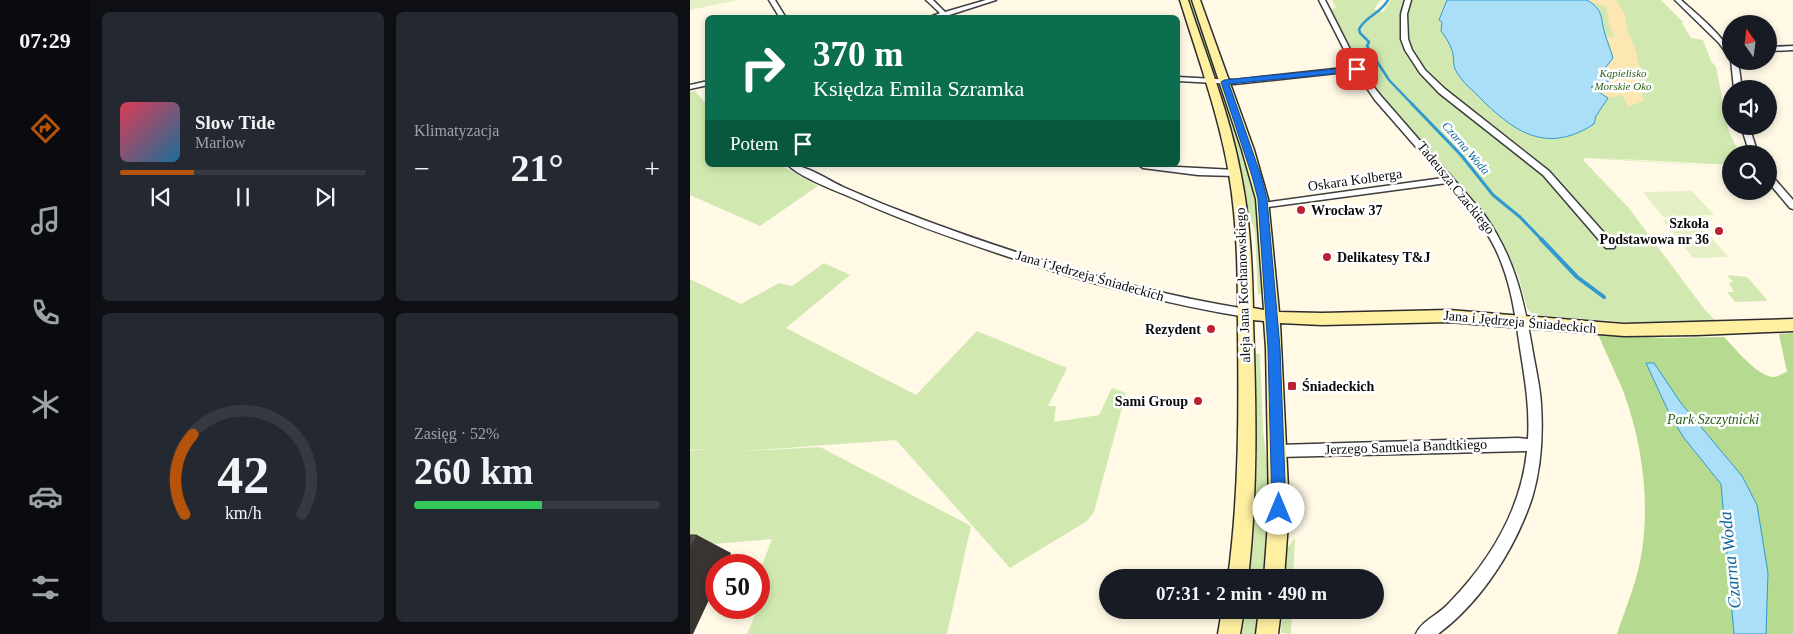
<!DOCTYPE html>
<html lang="pl">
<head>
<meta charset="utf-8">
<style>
	body { margin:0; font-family:Georgia,serif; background:#242831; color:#f1f3f6; height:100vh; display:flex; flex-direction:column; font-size:19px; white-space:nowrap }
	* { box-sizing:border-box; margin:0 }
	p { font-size:16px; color:#9ea1a6 }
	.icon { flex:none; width:28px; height:28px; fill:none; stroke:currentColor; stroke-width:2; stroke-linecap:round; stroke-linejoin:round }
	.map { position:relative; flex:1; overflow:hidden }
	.panel { display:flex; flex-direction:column; gap:12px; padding:12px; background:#0d0f14; width:600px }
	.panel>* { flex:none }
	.banner { position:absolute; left:15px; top:15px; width:475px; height:152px; border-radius:8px; box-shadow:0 2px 8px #0003; background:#0b6e4f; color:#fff; overflow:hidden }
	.needle { width:32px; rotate:346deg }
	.fabs { position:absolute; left:1032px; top:15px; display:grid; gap:10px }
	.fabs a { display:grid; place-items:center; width:55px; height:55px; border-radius:50%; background:#171b24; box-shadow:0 2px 8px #0003; font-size:25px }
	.speed { position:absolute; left:15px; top:554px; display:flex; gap:10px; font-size:25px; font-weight:700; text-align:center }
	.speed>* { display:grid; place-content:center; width:65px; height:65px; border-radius:50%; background:#171b24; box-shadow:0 2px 8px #0003; line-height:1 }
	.speed .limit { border:8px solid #d22; background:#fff; color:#111 }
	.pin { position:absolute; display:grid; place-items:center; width:42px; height:42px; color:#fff; margin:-21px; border-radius:10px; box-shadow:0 2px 8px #0006 }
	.me { position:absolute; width:55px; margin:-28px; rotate:0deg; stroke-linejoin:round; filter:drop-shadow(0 0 4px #0008) }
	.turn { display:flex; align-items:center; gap:18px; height:105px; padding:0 25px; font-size:22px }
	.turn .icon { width:65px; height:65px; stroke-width:2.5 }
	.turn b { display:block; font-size:35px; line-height:42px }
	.then { display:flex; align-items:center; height:48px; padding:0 25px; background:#0003; gap:10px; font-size:19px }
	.big { font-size:38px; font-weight:700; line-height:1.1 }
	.panel .widget { flex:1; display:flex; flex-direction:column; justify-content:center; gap:8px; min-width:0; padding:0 18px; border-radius:8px; background:#242831 }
	.panel .dial { align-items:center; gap:0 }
	.dial svg { height:130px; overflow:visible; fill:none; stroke:#363941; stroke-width:7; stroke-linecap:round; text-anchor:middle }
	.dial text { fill:#f1f3f6; stroke:none }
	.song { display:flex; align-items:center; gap:15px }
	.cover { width:60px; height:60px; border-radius:8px; background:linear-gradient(135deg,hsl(350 70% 55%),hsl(200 70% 35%)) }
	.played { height:5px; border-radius:2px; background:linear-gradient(90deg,#b45309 30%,#363941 30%) }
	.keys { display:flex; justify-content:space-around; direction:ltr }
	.heat { display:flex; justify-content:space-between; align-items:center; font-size:28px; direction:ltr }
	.charge { height:8px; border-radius:4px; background:linear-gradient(90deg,#34c759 52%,#363941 0) }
	.panel .tiles { flex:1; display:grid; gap:12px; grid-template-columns:repeat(2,1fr) }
	.trip { position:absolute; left:409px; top:569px; width:285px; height:50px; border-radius:25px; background:#171b24; box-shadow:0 2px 8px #0003; font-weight:700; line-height:50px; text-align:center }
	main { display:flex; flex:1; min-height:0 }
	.menu { display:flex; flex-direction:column; width:90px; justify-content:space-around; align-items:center; background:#090b0e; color:#9ea1a6 }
	.menu .icon { width:35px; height:35px }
	.menu .current { color:#b45309 }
	.menu b { font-size:22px; color:#f1f3f6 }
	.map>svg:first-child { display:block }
	.green { fill:#d1e9b1 }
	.forest { fill:#b5da90 }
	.sand { fill:#fce7b2 }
	.pitch { fill:#e3f0c3 }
	.water { fill:#abdff7; stroke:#3099cf }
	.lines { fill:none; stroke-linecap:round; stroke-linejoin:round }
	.stream-far2 { stroke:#3099cf; stroke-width:2.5 }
	.stream-far1 { stroke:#3099cf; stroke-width:3 }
	.stream { stroke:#3099cf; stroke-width:4 }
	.street-casing { stroke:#3d3d3d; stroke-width:3 }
	.secondary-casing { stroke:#2c2c2c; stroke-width:3 }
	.street { fill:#fff; fill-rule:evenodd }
	.secondary { fill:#ffefa1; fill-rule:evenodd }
	.shaded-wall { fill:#393431 }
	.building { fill:#524a46; stroke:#393431 }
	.route { fill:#1a73e8; stroke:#114b97 }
	.poi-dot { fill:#bb2131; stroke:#fff; stroke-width:2 }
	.labels { text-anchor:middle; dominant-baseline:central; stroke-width:5; stroke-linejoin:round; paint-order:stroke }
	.far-park-label { font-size:11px; font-style:italic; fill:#2d611a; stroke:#fff }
	.far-water-label { font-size:12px; font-style:italic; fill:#13689c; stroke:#fff }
	.street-label { font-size:14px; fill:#0a0a0a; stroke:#fff }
	.poi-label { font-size:14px; font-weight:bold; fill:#0a0a0a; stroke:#fff; text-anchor:start }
	.park-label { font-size:14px; font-style:italic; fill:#2d611a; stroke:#fff }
	.near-water-label { font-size:18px; font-style:italic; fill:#13689c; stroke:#fff }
</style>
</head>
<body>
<main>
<nav class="menu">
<b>07:29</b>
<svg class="icon current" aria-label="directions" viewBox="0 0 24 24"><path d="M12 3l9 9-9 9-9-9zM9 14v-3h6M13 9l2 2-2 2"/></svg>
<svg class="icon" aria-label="music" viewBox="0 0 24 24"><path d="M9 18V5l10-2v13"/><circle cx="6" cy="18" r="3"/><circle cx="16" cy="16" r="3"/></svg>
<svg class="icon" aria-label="phone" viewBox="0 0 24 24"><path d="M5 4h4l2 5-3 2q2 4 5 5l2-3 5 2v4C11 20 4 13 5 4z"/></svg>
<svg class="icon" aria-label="climate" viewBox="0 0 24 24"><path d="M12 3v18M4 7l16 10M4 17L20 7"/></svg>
<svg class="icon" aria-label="car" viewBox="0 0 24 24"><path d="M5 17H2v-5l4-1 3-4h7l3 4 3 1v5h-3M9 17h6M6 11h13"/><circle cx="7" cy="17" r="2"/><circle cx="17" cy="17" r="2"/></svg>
<svg class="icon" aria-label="filters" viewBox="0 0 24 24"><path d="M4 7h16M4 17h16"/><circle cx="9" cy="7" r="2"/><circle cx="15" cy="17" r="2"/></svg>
</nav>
<section class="panel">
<div class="tiles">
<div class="widget">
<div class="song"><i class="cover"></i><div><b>Slow Tide</b><p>Marlow</p></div></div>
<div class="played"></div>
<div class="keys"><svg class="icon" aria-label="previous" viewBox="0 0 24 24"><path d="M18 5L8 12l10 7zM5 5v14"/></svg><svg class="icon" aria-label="pause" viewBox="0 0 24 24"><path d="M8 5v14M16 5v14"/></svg><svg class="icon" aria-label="next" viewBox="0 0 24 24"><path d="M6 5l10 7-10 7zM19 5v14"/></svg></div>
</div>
<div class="widget"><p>Klimatyzacja</p>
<div class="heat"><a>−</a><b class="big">21°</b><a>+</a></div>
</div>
<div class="widget dial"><svg viewBox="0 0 100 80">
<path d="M14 69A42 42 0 1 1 86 69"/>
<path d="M14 69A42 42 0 0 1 19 20" stroke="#b45309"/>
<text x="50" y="56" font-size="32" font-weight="700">42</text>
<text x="50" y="72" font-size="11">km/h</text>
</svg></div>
<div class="widget"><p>Zasięg · 52%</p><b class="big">260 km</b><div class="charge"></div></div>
</div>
</section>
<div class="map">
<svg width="1103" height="634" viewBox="0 0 1103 634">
	<rect width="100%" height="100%" fill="#fff9e6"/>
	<!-- green -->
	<path class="green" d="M497 0H502L527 75 526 77 524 78Z
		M642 0H691L684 9 693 12 701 0H971L993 22 992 23 1001 38 1013 40 1021 61 1026 67 1039 132 1050 154H1041V165L894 157 1041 167 895 158 893 160 938 207 1015 310 1026 321 948 323 853 316 841 313 837 308 828 275 811 238 801 223 678 79 639 9 646 8Z
		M5 91 17 105 18 165H90L128 186 70 226 0 195V92Z
		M533 92 565 196 572 294H568L565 231 557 209 548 160 527 93Z
		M134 263 160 275 96 328 226 395 287 331 377 368 358 406H366L364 422 409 415 422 388 436 393 404 512 397 521 320 568 206 440 40 452 130 447 281 526 257 634H57L67 611 59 608H69V573L82 539 0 546V451L17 449 0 450V279L51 304 89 283 102 286Z
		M1037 275 1057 277 1078 301 1045 302 1037 292H1044L1039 283 1043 282Z
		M563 354H570L573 431 579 483V509L573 577 558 578 565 487Z
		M605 538 603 577H595L597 548Z
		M553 610H569L566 634H550Z
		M592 610H602L601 634 591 633Z"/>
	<!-- forest -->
	<path class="forest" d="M1103 333V634H927C935 610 945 586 950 562 961 507 953 446 934 393 926 373 916 354 908 334L973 338 1034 337C1045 348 1068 378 1085 377 1089 376 1093 373 1097 372L1089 334Z"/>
	<!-- sand -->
	<path class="sand" d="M897 0H926L935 15 938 32 944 45 950 68 949 76 953 101 938 107 932 95 918 98 901 87 914 83 921 78 916 67 923 58 919 42 915 36 924 37 919 23 916 7Z"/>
	<!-- pitch -->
	<path class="pitch" d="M0 0H48L0 10Z
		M1002 191 1024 215 973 217 953 192Z
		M1005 219 1038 257 1003 258 973 220Z"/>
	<!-- water -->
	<path class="water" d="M757 0H897C914 10 910 17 915 34 917 42 921 50 923 58L916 67 921 78 919 81 901 87 918 98 906 116 904 124C859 153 828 135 793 101 784 91 771 82 765 69 763 65 764 59 763 54 761 45 756 38 751 31L752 22 749 20Z
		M956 363H964L991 403 1052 476 1067 505 1078 573 1076 634H1044L1031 484 994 438 981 417Z"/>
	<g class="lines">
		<!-- stream-far2 -->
		<path class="stream-far2" d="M698 0C689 15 677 15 669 29L670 33 679 42 677 46 699 80 723 105"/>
		<!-- stream-far1 -->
		<path class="stream-far1" d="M722 104 771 155 803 195 830 217 852 240"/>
		<!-- stream -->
		<path class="stream" d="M851 239 887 277 914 297"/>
		<!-- street casing -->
		<g class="street-casing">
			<path id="street" d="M79 0H85L96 18H90Z
				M236 0H243L255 12 296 0H306L250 18H238L250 13Z
				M629 0H635L671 71 691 96 793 213C824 256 833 296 842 347 845 366 850 385 851 404 853 435 851 468 842 498 825 549 791 602 748 634H726C731 621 750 614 759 603 800 561 831 510 837 451L588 457 583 455 581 451 583 447 588 445 828 438 838 439C840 408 835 379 830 348 825 312 820 276 803 244 791 221 774 203 757 183L570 208 568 206 573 203 753 178 685 100 665 71 544 84 488 81V77L544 80 663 67Z
				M715 0H721L717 14 718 39 722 50 735 70 755 89 859 171 924 244 925 246 924 248H916L853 175 749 93 730 73 715 50 711 39V14Z
				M985 0H991C1004 12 1041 41 1041 58L1039 57 1029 43Z
				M1103 46V50L1079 51V47Z
				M1041 60 1048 61 1052 89H1044Z
				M18 81V85L0 89V85Z
				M1051 126H1059L1068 154H1060Z
				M98 165C117 165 136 179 153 187 180 199 207 210 234 220 339 259 445 291 556 309L562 313 556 317C471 303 389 281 307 253 259 237 211 220 165 199 147 191 111 178 98 165Z
				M449 165 545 170 549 173 545 176 508 175 453 168Z
				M1079 175 1082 176 1103 200V209L1100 208 1079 183Z"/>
		</g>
		<!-- secondary casing -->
		<g class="secondary-casing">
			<path id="secondary" d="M490 0H498C517 58 540 115 551 175 560 219 562 264 563 308L574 310 566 199 552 150 502 0H510L564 150 578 199 589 312 632 313 759 310 934 324 1103 319V331L1007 335 934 336 759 322 632 325 590 323 599 509 594 578H574L579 509 576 348 574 321 563 320C566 406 568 491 558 578H538C549 496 549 415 548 333 548 280 548 227 539 174 529 115 508 58 490 0Z
				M532 610H554L550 634H528Z
				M569 610H591L588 634H566Z"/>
		</g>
		<!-- street -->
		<use href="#street" class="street"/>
		<!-- secondary -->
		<use href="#secondary" class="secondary"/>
	</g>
	<!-- shaded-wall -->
	<path class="shaded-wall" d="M7 535 41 553 35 565H26V585L3 634H0V548Z"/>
	<!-- building -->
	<path class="building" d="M0 535H7L0 548Z"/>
	<!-- route -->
	<path class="route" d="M667 67 670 68V71L539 84 571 176 577 199 590 348 596 509 594 514 589 516 584 514 582 509 578 348 568 199 562 176 531 82 534 80Z"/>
	<!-- markers -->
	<g class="poi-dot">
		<circle cx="611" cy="210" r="5"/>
		<circle cx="1029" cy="231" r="5"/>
		<circle cx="637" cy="257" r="5"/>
		<circle cx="521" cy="329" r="5"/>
		<rect x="597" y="381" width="10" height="10" rx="2.5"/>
		<circle cx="508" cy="401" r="5"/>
	</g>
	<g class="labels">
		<!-- far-park labels -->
		<g class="far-park-label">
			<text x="933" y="73">Kąpielisko<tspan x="933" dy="13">Morskie Oko</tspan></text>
		</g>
		<!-- far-water labels -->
		<g class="far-water-label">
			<text transform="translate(776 148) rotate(49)">Czarna Woda</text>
		</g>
		<!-- street labels -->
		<g class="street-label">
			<text transform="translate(665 180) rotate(-8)">Oskara Kolberga</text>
			<text transform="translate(766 188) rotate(51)">Tadeusza Czackiego</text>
			<text transform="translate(400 276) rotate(16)">Jana i Jędrzeja Śniadeckich</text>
			<text transform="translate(553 285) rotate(-92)">aleja Jana Kochanowskiego</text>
			<text transform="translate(830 322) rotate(5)">Jana i Jędrzeja Śniadeckich</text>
			<text transform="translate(716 447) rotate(-2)">Jerzego Samuela Bandtkiego</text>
		</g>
		<!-- poi labels -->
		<g class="poi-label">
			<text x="621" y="210">Wrocław 37</text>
			<text x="1019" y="223" text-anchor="end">Szkoła<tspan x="1019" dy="16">Podstawowa nr 36</tspan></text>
			<text x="647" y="257">Delikatesy T&amp;J</text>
			<text x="511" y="329" text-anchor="end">Rezydent</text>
			<text x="612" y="386">Śniadeckich</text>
			<text x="498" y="401" text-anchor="end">Sami Group</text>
		</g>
		<!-- park labels -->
		<g class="park-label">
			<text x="1023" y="419">Park Szczytnicki</text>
		</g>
		<!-- near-water labels -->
		<g class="near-water-label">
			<text transform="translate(1040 560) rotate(-96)">Czarna Woda</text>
		</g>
	</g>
</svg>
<div class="fabs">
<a><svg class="needle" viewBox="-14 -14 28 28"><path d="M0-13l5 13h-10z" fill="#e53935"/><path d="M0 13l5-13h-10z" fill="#9ea1a6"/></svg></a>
<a><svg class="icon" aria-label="sound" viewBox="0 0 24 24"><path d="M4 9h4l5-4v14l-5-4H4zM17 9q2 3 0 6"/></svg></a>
<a><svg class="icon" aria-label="search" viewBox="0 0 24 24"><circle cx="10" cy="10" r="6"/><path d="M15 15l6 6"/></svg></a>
</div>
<div class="speed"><div class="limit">50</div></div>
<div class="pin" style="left:667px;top:69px;background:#d93025"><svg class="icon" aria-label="arrive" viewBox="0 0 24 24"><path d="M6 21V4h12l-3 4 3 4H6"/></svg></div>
<svg class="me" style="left:589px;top:509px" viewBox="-20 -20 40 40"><circle r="19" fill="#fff"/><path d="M0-13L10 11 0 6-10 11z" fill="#1a73e8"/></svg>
<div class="trip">07:31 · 2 min · 490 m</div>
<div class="banner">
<div class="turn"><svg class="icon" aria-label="right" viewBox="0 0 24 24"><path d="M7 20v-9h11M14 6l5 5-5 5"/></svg><div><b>370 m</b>Księdza Emila Szramka</div></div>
<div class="then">Potem<svg class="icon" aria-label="arrive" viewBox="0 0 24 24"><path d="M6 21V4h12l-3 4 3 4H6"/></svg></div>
</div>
</div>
</main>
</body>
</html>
